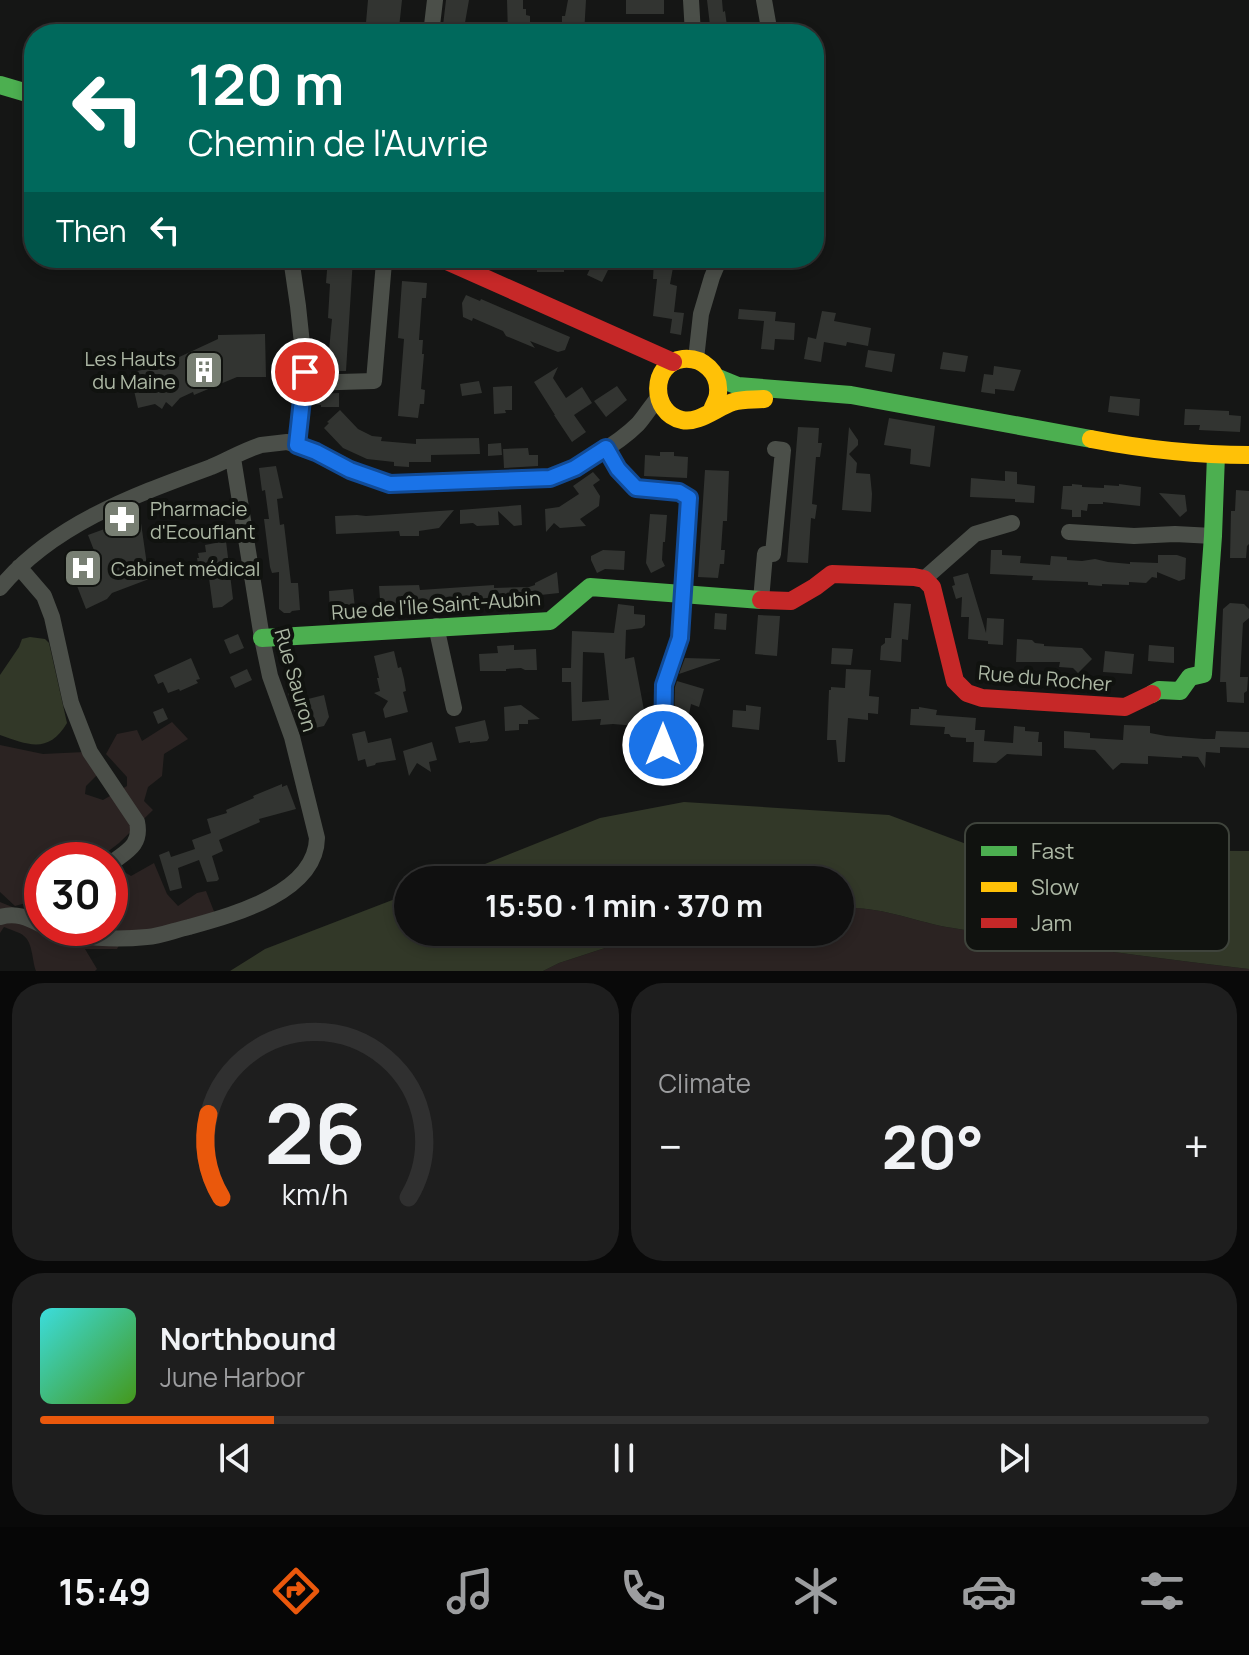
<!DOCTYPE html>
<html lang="en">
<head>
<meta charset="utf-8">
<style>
	body { margin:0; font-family:Manrope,sans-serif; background:#1e1e1e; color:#f1f3f6; height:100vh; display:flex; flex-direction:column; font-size:30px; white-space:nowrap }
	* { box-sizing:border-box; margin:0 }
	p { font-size:26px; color:#9c9d9f }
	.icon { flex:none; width:44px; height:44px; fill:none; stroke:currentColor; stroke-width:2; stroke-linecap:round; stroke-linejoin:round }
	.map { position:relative; height:971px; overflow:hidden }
	.sheet { display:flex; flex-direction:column; gap:12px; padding:12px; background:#090909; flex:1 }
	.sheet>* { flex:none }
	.banner { position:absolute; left:24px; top:24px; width:800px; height:244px; border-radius:32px; box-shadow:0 4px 12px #0003,0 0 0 2px #303030; background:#00695c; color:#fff; overflow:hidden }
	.speed { position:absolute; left:24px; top:842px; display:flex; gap:16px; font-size:40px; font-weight:700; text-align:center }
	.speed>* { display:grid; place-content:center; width:104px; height:104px; border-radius:50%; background:#101010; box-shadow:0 4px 12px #0003,0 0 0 2px #303030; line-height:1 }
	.speed .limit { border:12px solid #d22; background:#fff; color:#111 }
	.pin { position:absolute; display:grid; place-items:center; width:68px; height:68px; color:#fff; margin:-34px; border:4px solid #fff; border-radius:50%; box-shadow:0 2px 8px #0007 }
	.me { position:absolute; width:88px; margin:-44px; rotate:0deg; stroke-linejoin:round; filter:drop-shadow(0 0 6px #0008) }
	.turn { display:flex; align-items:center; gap:28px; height:168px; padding:0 32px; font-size:36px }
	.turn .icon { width:104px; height:104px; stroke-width:2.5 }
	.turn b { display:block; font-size:56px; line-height:68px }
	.then { display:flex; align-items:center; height:76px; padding:0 32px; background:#0003; gap:16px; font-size:30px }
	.big { font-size:60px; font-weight:700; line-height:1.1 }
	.sheet .tile { flex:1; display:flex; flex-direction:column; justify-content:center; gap:12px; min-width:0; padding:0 28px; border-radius:32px; background:#1e1e1e }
	.sheet .dial { align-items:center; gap:0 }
	.dial svg { height:208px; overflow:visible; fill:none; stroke:#303030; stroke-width:7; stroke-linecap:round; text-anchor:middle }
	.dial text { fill:#f1f3f6; stroke:none }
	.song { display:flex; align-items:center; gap:24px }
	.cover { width:96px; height:96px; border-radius:12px; background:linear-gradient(135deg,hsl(180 70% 55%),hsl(100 70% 35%)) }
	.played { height:8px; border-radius:4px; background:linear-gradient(90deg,#ea580c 20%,#303030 20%) }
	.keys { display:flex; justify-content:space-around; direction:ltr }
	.heat { display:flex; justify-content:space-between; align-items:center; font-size:44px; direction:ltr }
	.sheet .tiles { flex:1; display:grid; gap:12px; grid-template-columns:1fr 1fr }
	.tile:last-child { grid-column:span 2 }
	.trip { position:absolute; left:394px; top:866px; width:460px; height:80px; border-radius:40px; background:#101010; box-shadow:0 4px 12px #0003,0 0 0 2px #303030; font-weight:700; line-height:80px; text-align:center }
	.menu { display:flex; height:128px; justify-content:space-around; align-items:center; background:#060606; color:#9c9d9f }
	.menu .icon { width:56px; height:56px }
	.menu .selected { color:#ea580c }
	.menu b { font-size:36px; color:#f1f3f6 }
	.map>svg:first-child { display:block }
	.green { fill:#2b2322 }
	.water { fill:#323828 }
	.building { fill:#323431; fill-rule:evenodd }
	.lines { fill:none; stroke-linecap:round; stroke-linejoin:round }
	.street { stroke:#4b4f49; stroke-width:16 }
	.fast { stroke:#4caf50; stroke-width:18 }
	.slow { stroke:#ffc107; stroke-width:18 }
	.jam { stroke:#c62828; stroke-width:18 }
	.route-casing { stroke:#114b97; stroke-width:20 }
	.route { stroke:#1a73e8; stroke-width:14 }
	.labels { text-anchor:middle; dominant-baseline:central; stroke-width:8; stroke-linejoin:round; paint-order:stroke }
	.poi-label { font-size:20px; fill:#adb8a5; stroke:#10120f; text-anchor:start }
	.street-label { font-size:20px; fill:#adb8a5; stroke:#10120f }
	.key { fill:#10120f; stroke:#3f443c; stroke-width:2 }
	.key-label { font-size:22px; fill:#adb8a5 }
</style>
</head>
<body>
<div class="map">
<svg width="1249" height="971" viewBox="0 0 1249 971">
	<rect width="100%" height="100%" fill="#151615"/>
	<!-- green -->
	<path class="green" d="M172 722 188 739 164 754 162 776 148 787 144 801 153 810 119 843 97 860H42V896L33 901 15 906 0 892V745L43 754 84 752 98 774 86 786 85 794 103 800 127 786V777L106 754 117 734 137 730 142 741Z
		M110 863 131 876 154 863 167 894 178 906 197 893 206 891 215 914 158 929 126 933 117 949H85L97 969 95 971H36C32 961 33 943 24 936 20 932 10 930 4 927L0 933V902L22 911 42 905V928H110Z
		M840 908C879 905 915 922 953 928 1052 945 1150 957 1249 969V971H543L559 963 654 932H840Z"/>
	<!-- water -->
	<path class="water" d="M30 637 45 639 49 643 67 723C49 754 28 745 0 735V675L19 647 22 639Z
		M684 802 889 815 969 845 1086 850 1249 851V969C1150 957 1052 945 953 928 915 922 879 905 840 908V880H445L600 818Z
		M408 894V932H654L559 963 543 971H230L265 949Z"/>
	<!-- building -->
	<path class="building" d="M368 0H402L399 28 396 27 395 34H365Z
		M446 0H469L463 34H442Z
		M507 0H523V9H526V15L530 16V28H526V34H508Z
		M568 0H586L584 34H565V28H562V16H565Z
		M626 0H664V14H626Z
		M707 0H722L723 12 725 11 728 34H711Z
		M328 258H353L346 371H327L332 319 328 318 330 284 326 283Z
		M537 258H564V272H537Z
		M595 258H614L602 282 587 275Z
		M654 258H665V261L674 262 670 284 677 286 674 312 684 313 681 335 670 333 672 319 653 316 657 279H653Z
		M402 281 427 283 426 298H422L419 340H423L422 354H424L421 389 425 390 424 404H420L418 418 398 416 404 339 398 338Z
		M466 295 480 301 481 299 570 337 565 350 558 352 530 341 535 348 506 336 503 331 473 318 472 321 463 317 462 303Z
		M739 309 776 312 775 321 795 323 794 340 775 339 774 350 761 349 764 321 738 319Z
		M822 311 836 313 834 321 871 328 868 346 847 342 846 346 824 342 821 362 804 359 808 337 816 339Z
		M265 334 266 377H237L194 395 193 392 180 398 172 407 166 402 162 409 155 404 138 408 130 373 177 361 175 359 218 339V335Z
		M868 350 895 354 892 372 865 367Z
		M943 352 968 356 965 372 940 369Z
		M994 366 1021 370 1014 391 995 389V394L981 392 984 374 993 375Z
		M558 367 553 378 566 398 582 387 592 403 574 415 586 432 572 442 554 415H555L534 382Z
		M479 381 482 393 462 396 460 384Z
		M512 386V410H505L506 413 494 414 493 387Z
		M617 386 627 400 606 417 594 401Z
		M339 393V407H321V405L315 404 316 394Z
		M1110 396 1140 399 1139 416 1108 412Z
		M1185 409 1229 411V415L1241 416 1240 432 1199 430 1200 425H1184Z
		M340 410 358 429 372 436 382 437 381 441 416 444V439L479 438 480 454 431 455V462H409V467L394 466V462L367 459 343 448 324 428 329 423 327 422Z
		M889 418 935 426 930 467 910 464 911 449 884 445Z
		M798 427 819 428 818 443H822L820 457H816L812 504 817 505 815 519 811 518 808 563 787 562Z
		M849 427 858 440V445L849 454 857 463 856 473 870 474 872 494 871 512 842 510Z
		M501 443 502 455 488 456V444Z
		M528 448 529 455H538V466L504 468 503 449Z
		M660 452H674V456L688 457 687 478 644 476 645 455 660 456Z
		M276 466 283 498 277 499 280 525 284 524 291 583H298L300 610 292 611 290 613H284L279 609V572L272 573 270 567 264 519H269L265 490 262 491 259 468Z
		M705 470 729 471 727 521H723L721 550H725L724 564H720L718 578 698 577Z
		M1005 471 1017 472V484L1035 486 1034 503 1015 502V499L970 497 971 478 1005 481Z
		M593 472 600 480 593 485 600 496 599 506 580 519 586 526 560 528 554 523 546 532 545 509 559 507 579 494 573 486Z
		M1072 484 1082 485V487L1104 488V485L1119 486V484L1141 487 1140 506 1103 502V504H1088L1087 511 1081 510V517H1072V510L1061 509 1063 486H1072Z
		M1236 490 1249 491V544L1247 546 1246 558H1230L1231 511H1235Z
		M1159 493 1185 495 1187 511 1180 517Z
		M214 503 216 516 204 518 202 506Z
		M521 505 522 525 514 526 498 511 499 525 477 526 473 523 460 524V510Z
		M454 510 439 528 419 531V536H400L399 531 336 534 335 516 357 515 366 516Z
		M650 514 667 515 665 542H663L662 560 665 566 651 573 646 563Z
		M140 516 149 579 112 593 107 599 86 609 77 586 69 575 79 565 97 558 88 535Z
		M226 541 233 599 222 607 213 608 209 578 201 580 197 558H199L198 553 206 552 205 545Z
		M603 550 625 551 624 570 605 569 597 573 591 560V556Z
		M991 550H1002V555L1021 556 1020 563 1050 565 1051 556 1067 557V560L1082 561 1095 559 1108 562 1130 564V562L1158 563V555H1177L1186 558 1185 579 1179 581 1157 572V578L1152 577 1146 583 1129 582V585L1102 584V586L1088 585V582L1032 580 1033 576 990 574Z
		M557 572 559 593 522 597V604L381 613 379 586 419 585 420 590 494 585V588L529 587 535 585V583Z
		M968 573 986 633 987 618 1004 619 1003 645 988 644V641L968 639 969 617H961L962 597 956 599 952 586 955 585 953 577Z
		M353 589 355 608H342L343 614 330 615 329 591Z
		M894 603 911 604 908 640 902 639 901 662 880 660 881 646 885 643V638H891Z
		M1230 603 1244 604 1249 609V618L1243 623 1240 677H1248L1247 691 1244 693V703L1227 702 1226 682H1220L1223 609Z
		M618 604 634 606V614L645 615V625L642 628 626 630 625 659 634 657 644 710 652 711V729L647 731 648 727 613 724 600 725 601 719 572 721 571 682H562V668H571L572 631 614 633ZM583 652 604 653 609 700 582 702Z
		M715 613 727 614 726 630 714 629Z
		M758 615 780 616 777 656 755 654Z
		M238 634 244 648 230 654 224 640Z
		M1017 639 1032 640 1035 643 1044 644V646L1082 648 1092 659 1078 673 1073 668 1059 667 1060 662H1016Z
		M514 645V650L536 649 537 670H525L521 668 506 669V671H480L479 654 498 653 497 646Z
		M1149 645 1174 647V663L1148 661Z
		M832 648 853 649 851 665 831 664Z
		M394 651 398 668 401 667 404 679 406 691 403 692 408 712 385 718 383 709 388 701 374 693 380 691 377 678H379L374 656Z
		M1105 651 1134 654 1132 674 1103 672Z
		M191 658 200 679 196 680 198 683 180 691 179 689 168 693 163 682 158 684 154 675Z
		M685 658 720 659V660L679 674Z
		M247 669 252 680 235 688 230 677Z
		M846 669 871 670 869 696 879 697 878 714 868 713V720L848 718 845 762H838L836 740H827L829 690H831V687L845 688Z
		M677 681 704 689 699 707 691 704 687 725 674 723 675 687Z
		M293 691 296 702 324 695 329 717 324 726 301 731 288 693Z
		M521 705 540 719 528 720V724H519V730L505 731 504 707Z
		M746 705 761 707 759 730 732 727 733 710 746 711Z
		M919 707 937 710 936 715 976 718 975 730H985L984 741 1013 743 1014 726 1025 727V731L1039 732 1038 742H1042V756L1007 754 996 763 973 762 974 742H966V738L951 737 949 734H944L945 727 910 725 911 709H919Z
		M163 708 168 719 158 724 153 712Z
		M485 720 489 738 487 741 470 743V741L459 743 455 727Z
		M1124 725 1150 726V733L1166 736 1204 739H1215L1216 731 1249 732V748L1220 747V753L1206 752 1205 768 1198 757 1182 756V758L1148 756V764L1121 763 1113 770 1095 750 1064 748V731L1090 733V738L1123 740Z
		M365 731 368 743 391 738 396 760 376 763 375 765 367 767 365 759 358 761 352 734Z
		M432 742 437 760 429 762 431 772 417 763 409 776 403 751Z
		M282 784V787L287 785 296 809 259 819 260 822 219 840 223 851 212 856 219 879 217 881 207 882 199 860 178 868 182 888 170 891 159 855 169 851 171 857 195 849 192 840 211 833 207 819 227 813 226 810 254 798 253 796Z"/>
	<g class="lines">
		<!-- street -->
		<path class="street" d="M691 0 693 34
			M764 0 770 34
			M431 34 435 0
			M291 258 298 306 305 372 297 445
			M696 359 701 314 712 277 720 258
			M305 383 374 381 384 262
			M606 448 618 469 636 488 679 492 689 498 680 638 664 685 663 720 664 769
			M1069 532 1134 536 1175 534 1213 536
			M19 567 44 596 52 617 71 703 90 752 137 822C142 845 127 851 110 864
			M924 579 975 534 1012 523
			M0 588C53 524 135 495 211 467 228 460 244 450 261 445L287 442 297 445 316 452 350 470 390 484 550 478C578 467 617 445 638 424 645 416 651 406 658 398
			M761 600 765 554H773L783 450 775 449
			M436 626 454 708
			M0 917C16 912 28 918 42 925
			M50 928C78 939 117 940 147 937 161 936 175 930 189 927 232 915 316 893 317 838L292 737 270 676 262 638 233 458"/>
		<!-- fast -->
		<path class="fast" d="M0 85 34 95
			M716 377 738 386 851 395 1091 439
			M262 638 550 621 590 587 761 600
			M1152 694 1159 690 1180 691 1190 677 1203 674 1213 536 1216 455"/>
		<!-- slow -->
		<path class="slow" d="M712 410C714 404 718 399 718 393 720 373 703 357 683 359 650 363 650 413 682 420 698 424 717 407 733 402 743 399 754 400 764 399
			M1091 439C1143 449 1196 455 1249 455"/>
		<!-- jam -->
		<path class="jam" d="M440 258 673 362
			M761 600 791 601 815 587 832 574 914 577 924 579 932 587 955 681 967 693 982 698 1125 707 1152 694"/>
	</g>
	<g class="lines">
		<!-- route casing -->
		<g class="route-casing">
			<path id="route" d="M305 372 297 445 316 452 350 470 390 484 550 478 575 468 606 448 618 469 636 488 679 492 689 498 680 638 664 685 663 745"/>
		</g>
		<!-- route -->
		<use href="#route" class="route"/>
	</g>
	<!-- icons -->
	<defs>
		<g id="building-square" transform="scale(2)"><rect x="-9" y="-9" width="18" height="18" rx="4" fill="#787f73" stroke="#10120f"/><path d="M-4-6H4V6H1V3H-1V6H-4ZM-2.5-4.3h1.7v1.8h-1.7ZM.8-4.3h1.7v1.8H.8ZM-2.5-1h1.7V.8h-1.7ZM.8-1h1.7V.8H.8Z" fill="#fff"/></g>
		<g id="pharmacy-square" transform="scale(2)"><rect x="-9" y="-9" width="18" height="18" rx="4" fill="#787f73" stroke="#10120f"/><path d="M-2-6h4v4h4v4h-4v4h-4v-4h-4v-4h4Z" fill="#fff"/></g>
		<g id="hospital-square" transform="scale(2)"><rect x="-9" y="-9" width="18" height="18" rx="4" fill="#787f73" stroke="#10120f"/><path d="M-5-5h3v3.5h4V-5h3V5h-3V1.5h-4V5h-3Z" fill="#fff"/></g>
	</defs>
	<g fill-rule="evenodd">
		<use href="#building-square" x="204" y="370"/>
		<use href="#pharmacy-square" x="122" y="519"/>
		<use href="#hospital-square" x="83" y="568"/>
	</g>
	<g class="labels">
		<!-- poi labels -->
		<g class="poi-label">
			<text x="176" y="358" text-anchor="end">Les Hauts<tspan x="176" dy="23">du Maine</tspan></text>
			<text x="150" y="508">Pharmacie<tspan x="150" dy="23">d'Ecouflant</tspan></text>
			<text x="111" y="568">Cabinet médical</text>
		</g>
		<!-- street labels -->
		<g class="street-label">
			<text transform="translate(436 605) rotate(-4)">Rue de l'Île Saint-Aubin</text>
			<text transform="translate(1045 678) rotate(5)">Rue du Rocher</text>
			<text transform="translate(296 680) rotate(74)">Rue Sauron</text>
		</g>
	</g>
	<!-- legend -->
	<rect x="965" y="823" width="264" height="128" rx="12" class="key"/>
	<rect x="981" y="846" width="36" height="10" fill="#4caf50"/>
	<rect x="981" y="882" width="36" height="10" fill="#ffc107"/>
	<rect x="981" y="918" width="36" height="10" fill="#c62828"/>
	<g class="key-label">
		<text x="1031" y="859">Fast</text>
		<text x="1031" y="895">Slow</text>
		<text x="1031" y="931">Jam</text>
	</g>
</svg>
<div class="speed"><div class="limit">30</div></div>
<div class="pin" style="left:305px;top:372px;background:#d93025"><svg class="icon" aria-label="arrive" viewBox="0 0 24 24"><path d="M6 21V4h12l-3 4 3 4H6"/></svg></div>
<svg class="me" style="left:663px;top:745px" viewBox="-20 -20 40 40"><circle r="17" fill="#1a73e8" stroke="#fff" stroke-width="3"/><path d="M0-11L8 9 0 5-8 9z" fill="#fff"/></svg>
<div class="trip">15:50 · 1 min · 370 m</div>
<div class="banner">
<div class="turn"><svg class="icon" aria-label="left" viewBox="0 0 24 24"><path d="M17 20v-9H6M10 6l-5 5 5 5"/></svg><div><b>120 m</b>Chemin de l'Auvrie</div></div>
<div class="then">Then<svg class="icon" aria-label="left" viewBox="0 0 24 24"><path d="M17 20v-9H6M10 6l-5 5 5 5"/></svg></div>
</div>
</div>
<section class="sheet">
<div class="tiles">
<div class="tile dial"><svg viewBox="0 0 100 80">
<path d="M14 69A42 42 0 1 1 86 69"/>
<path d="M14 69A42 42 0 0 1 9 37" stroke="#ea580c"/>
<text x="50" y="56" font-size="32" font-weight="700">26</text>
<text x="50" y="72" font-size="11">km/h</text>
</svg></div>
<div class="tile"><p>Climate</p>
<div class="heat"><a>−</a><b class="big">20°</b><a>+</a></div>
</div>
<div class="tile">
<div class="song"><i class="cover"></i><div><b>Northbound</b><p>June Harbor</p></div></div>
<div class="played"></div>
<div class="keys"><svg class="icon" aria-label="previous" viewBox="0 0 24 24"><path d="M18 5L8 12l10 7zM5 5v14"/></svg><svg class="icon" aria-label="pause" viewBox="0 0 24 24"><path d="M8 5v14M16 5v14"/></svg><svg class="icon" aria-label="next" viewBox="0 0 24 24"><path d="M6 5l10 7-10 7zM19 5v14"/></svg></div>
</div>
</div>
</section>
<nav class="menu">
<b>15:49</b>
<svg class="icon selected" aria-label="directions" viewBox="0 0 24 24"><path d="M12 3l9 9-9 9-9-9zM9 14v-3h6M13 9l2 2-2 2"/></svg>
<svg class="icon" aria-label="music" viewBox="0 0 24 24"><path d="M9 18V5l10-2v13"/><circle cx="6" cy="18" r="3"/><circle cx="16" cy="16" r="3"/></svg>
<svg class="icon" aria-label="phone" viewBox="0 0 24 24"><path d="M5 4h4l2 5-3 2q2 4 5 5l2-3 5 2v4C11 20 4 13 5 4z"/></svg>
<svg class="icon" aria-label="climate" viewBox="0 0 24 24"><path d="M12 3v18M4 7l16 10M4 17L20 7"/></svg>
<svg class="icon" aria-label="car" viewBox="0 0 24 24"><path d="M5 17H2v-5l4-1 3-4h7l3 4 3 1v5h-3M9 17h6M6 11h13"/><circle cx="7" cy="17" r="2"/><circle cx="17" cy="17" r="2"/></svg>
<svg class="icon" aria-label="filters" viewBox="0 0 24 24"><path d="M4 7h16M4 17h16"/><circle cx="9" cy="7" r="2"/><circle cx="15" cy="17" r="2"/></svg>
</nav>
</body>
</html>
